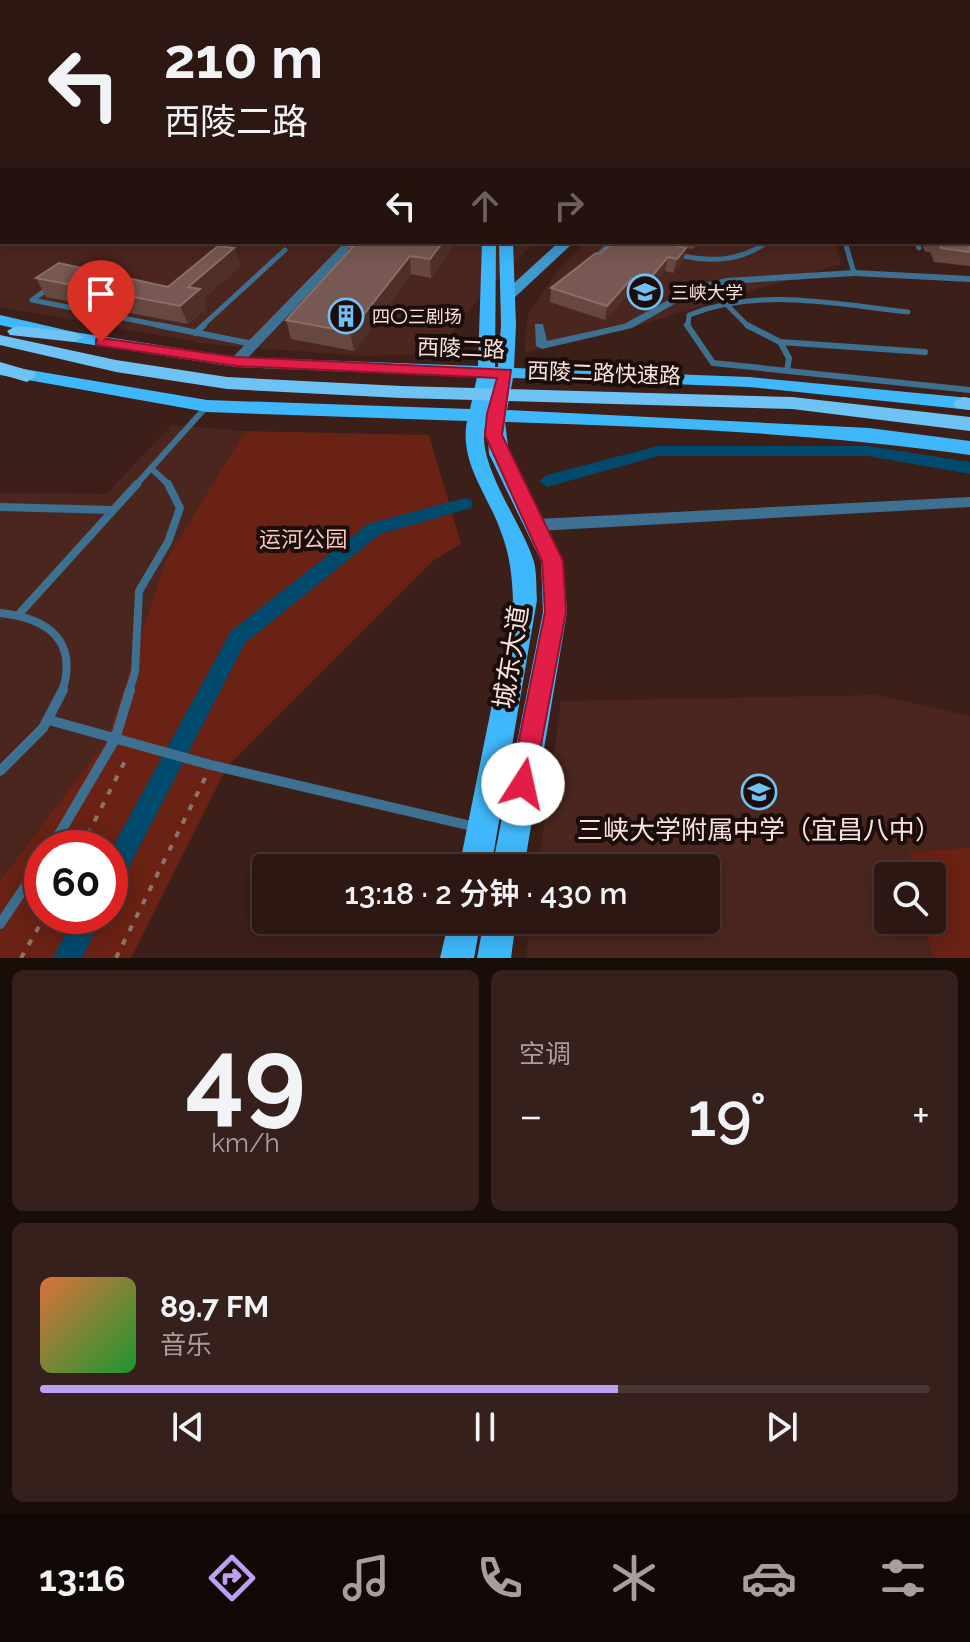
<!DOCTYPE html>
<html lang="zh">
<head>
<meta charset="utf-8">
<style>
	body { margin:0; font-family:Raleway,"Noto Sans SC",sans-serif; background:#35201b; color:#f1f3f6; height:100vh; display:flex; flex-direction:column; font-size:30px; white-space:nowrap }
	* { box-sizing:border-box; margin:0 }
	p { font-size:26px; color:#a79f9f }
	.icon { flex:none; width:44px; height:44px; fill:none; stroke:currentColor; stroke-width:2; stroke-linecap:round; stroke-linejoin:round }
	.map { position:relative; height:958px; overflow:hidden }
	.side { display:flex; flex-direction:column; gap:12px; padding:12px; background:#190d0a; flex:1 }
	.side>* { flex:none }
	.hud { position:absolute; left:0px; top:0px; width:970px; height:244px; box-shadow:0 4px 20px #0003,0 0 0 2px #483632; background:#2d1712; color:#f1f3f6; overflow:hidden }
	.fabs { position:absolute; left:874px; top:862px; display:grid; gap:16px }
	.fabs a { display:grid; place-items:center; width:72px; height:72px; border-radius:8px; background:#2d1712; box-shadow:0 4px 20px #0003,0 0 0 2px #483632; font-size:40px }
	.speed { position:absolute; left:24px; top:830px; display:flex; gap:16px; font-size:40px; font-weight:700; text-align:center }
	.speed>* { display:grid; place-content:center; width:104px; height:104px; border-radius:50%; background:#2d1712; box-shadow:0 4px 20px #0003,0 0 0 2px #483632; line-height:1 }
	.speed .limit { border:12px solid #d22; background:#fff; color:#111 }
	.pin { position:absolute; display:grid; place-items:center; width:68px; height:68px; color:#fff; margin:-82px -34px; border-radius:50% 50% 50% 0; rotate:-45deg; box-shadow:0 0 8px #0007 }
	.pin .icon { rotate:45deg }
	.me { position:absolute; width:88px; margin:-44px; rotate:10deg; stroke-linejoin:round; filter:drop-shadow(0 0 6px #0008) }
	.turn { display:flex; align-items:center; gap:28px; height:168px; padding:0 32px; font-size:36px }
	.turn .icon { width:104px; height:104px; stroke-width:2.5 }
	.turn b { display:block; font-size:56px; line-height:68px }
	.lanes { display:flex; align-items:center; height:76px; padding:0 32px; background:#0003; justify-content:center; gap:40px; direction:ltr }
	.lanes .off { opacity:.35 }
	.big { font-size:60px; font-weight:600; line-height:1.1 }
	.side .widget { flex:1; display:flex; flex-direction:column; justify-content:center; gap:12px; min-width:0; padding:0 28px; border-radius:12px; background:#35201b }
	.side .dial { align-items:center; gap:0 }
	.dial b { font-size:104px; line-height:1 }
	.song { display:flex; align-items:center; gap:24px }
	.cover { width:96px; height:96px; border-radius:12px; background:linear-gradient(135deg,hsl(20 70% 55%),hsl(130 70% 35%)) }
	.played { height:8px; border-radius:4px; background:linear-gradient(90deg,#bca0f2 65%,#483632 65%) }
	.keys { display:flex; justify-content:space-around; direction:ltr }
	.heat { display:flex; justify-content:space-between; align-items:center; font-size:44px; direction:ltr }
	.side .tiles { flex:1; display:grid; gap:12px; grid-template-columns:1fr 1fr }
	.widget:last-child { grid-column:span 2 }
	.trip { position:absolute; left:252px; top:854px; width:468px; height:80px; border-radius:8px; background:#2d1712; box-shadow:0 4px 20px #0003,0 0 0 2px #483632; font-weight:600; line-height:80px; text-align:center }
	.tabs { display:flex; height:128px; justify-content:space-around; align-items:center; background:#120907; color:#a79f9f }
	.tabs .icon { width:56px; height:56px }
	.tabs .on { color:#bca0f2 }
	.tabs b { font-size:36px; color:#f1f3f6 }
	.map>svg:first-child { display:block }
	.built { fill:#4b261f; fill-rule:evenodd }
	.green { fill:#692214; fill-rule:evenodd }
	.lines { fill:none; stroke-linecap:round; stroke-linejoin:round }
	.canal { fill:#004a6d; fill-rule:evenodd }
	.path { stroke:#8e746e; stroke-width:4; stroke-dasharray:6 9; stroke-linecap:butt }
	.service-far3 { stroke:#3d7091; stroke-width:5 }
	.service-far2 { stroke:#3d7091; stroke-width:6 }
	.service-far1 { stroke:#3d7091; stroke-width:8 }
	.service { stroke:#3d7091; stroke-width:10 }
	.minor { fill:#3d7091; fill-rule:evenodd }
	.tertiary { fill:#3d7091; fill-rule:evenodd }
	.secondary { fill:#4099cd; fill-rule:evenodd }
	.primary { fill:#3fb8fb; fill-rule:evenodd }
	.trunk { fill:#6ec2f4; fill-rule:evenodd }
	.wall { fill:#674841 }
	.shaded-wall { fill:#4f3029 }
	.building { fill:#775852; stroke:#8b6e68; stroke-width:2 }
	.route { fill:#e11d48; stroke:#92132f; stroke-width:2 }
	.labels { text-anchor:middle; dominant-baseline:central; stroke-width:8; stroke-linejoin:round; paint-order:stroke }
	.far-poi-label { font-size:18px; fill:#f8e3de; stroke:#1a0d0a; text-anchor:start }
	.street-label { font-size:22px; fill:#f8e3de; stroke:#1a0d0a }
	.park-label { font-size:22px; fill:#f7c8bd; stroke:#1a0d0a }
	.near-street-label { font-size:26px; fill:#f8e3de; stroke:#1a0d0a }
	.near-poi-label { font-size:26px; fill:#f8e3de; stroke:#1a0d0a }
</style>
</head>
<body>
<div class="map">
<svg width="970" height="958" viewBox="0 0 970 958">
	<rect width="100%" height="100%" fill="#3c1f18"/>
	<!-- built -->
	<path class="built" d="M0 109 2 242H535L480 297 436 354 364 356 214 345 0 307Z
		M586 242H835L841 264 620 331 524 353 528 314 558 271Z
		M172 425 245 431 165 562 106 741 0 880V493L106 494Z
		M877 695 970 716V958H526L531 920H706V868H538L561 701ZM888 876H932V920H888Z"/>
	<!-- green -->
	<path class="green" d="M245 431 429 435 461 544 434 560 227 767 131 958H0V880L106 741 165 562ZM42 848H110V916H42Z
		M970 848V958H933L924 920H932V876H915L909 852Z"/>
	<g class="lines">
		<!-- canal -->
		<path class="canal" d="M658 446H868L970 462V474L868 456H658L547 487 539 481 547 475Z
			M465 498 471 500 473 504 471 508 380 534 245 643 119 886 110 890V852L231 631 368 524Z
			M75 916H102L82 958H53Z"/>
		<!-- path -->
		<path class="path" d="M81 848 128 755
			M21 958 45 916
			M116 958 206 776"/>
		<!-- service-far3 -->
		<path class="service-far3" d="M845 242 854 273
			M916 242 919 248
			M678 255C710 262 740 262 767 242
			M593 260 612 242
			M49 288 32 300 168 327
			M724 302 749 327
			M201 327 285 250
			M688 327 689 315C760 287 834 304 908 312"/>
		<!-- service-far2 -->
		<path class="service-far2" d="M158 325 253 344
			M687 325 713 363 970 390
			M747 325 780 342 925 352
			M195 333 204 325
			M780 342 789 358 787 371
			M151 468 170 486
			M135 486 207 406"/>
		<!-- service-far1 -->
		<path class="service-far1" d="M0 507 113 510
			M0 613C47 618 79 640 62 692
			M20 613 137 484
			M129 692 135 672 139 591 168 542 180 508 168 484"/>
		<!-- service -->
		<path class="service" d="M49 720 211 765 476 827
			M0 771 43 728 63 690
			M51 848 115 739 130 690
			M0 924 42 862"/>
		<!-- minor -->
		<path class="minor" d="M854 270 970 276V282L854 276 727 284 699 290 632 328 542 349 536 346 535 324H543L547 341 624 324 696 285 727 278Z
			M970 497V507L537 531 532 529 530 525 532 521 537 519Z"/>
		<!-- tertiary -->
		<path class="tertiary" d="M345 242H358L241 365H231V359Z"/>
		<!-- secondary -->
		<path class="secondary" d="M559 242H574L513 299H503V293Z"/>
		<!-- primary -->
		<path class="primary" d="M482 242H496L495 367H498L501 325 499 242H513L516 325 514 368 749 377 970 398V410L749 387 513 378 507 410 869 428 970 441V455C816 433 661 427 505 422L509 454 563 561 567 612 524 868H492L543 612 541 561 489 454 487 421C471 458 523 523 534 562 537 574 536 588 537 600L491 868H459L513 600C512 576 510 555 501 532 488 494 459 463 467 421L207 412 0 375V365L207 400 470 409 477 377 236 367 74 342 0 325V315L74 332 236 357 478 366Z
			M449 920H481L474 958H440Z
			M484 920H516L511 958H477Z"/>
		<!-- trunk -->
		<path class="trunk" d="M16 326 74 332 83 337 74 342 10 335 7 331Z
			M0 335 116 360 227 377 401 386 792 397 970 417V431L792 409 401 398 227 389 116 372 0 345Z
			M0 362 34 372 36 376 27 382 0 374Z
			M963 397 970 398V410L956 408 953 403Z"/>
	</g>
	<!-- wall -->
	<path class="wall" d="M968 117 970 119V172H968Z
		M970 193V266L934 262 930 252H925L921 242H968Z
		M278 242H306L302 246Z
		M352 242H454V245L431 278 411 274 354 351 291 339 286 320 349 252 348 246Z
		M613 242H699L693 249 686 248 683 261 673 273 665 271 644 296 630 292 605 320 550 302 551 288 600 254Z
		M234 248 240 266 203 299 206 308 188 324 46 297 36 278 168 287Z"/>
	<!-- shaded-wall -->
	<path class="shaded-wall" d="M443 242H454V245L431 278 430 259Z
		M234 248 240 266 203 299 206 308 188 324 180 306 188 287Z
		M686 248 683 261 673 273 677 259Z
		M410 256 411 274 354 351 350 332Z
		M668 257 665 271 644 296 647 282Z
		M632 278 630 292 605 320 607 306Z"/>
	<!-- building -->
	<path class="building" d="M968 117 970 119V148H968Z
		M968 192 970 193V252L941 248 939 242H968Z
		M352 242H443L430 259 410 256 350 332 286 320 353 247 348 246Z
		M613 242H663L686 248 677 259 668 257 647 282 632 278 607 306 551 288 596 253 600 254Z
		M218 246 234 248 188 287 200 289 180 306 36 278 59 263 168 287Z"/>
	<!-- sky -->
	<linearGradient id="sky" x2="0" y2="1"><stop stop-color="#21110d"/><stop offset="0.45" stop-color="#504248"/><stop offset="1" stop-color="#504248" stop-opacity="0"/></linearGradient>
	<rect width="970" height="243" fill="url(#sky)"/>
	<!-- route -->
	<path class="route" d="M101 338 236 357 511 370 502 435 563 561 566 612 532 793 523 797 514 793 510 784 545 612 542 561 485 435 487 414 497 378 236 366 96 345V339Z"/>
	<!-- icons -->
	<defs>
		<g id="university-ring" transform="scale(1.8)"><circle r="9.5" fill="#1a0d0a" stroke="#71c1f5" stroke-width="1.5"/><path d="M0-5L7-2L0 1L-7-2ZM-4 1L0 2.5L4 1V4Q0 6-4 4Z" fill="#71c1f5"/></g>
		<g id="building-ring" transform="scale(1.8)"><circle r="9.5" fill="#1a0d0a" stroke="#71c1f5" stroke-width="1.5"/><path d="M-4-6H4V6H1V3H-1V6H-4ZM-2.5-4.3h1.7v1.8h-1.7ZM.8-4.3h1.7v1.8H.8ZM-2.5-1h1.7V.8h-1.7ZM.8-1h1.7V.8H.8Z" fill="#71c1f5"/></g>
		<g id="school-ring" transform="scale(1.8)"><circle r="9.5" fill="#1a0d0a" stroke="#71c1f5" stroke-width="1.5"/><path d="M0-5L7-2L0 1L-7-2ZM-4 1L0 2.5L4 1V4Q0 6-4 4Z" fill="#71c1f5"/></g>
	</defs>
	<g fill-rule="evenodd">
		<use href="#university-ring" x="645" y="292"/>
		<use href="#building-ring" x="346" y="316"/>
		<use href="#school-ring" x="759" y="792"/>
	</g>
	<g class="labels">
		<!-- far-poi labels -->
		<g class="far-poi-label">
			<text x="671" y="292">三峡大学</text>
			<text x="372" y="316">四〇三剧场</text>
		</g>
		<!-- street labels -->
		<g class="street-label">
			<text transform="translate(461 348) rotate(2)">西陵二路</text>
			<text transform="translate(604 373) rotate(2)">西陵二路快速路</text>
		</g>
		<!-- park labels -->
		<g class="park-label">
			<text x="303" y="539">运河公园</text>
		</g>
		<!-- near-street labels -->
		<g class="near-street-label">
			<text transform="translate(511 657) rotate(-81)">城东大道</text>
		</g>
		<!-- near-poi labels -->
		<g class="near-poi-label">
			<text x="759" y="830">三峡大学附属中学（宜昌八中）</text>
		</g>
	</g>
</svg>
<div class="fabs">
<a><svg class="icon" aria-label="search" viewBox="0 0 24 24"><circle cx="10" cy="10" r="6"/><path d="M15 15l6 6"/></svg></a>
</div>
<div class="speed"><div class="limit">60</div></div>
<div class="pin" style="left:101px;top:342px;background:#d93025"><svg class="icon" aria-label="arrive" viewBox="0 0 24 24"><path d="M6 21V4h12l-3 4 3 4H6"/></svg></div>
<svg class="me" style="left:523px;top:784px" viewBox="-20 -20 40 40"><circle r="19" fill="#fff"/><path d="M0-13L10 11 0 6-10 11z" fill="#e11d48"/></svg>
<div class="trip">13:18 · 2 分钟 · 430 m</div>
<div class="hud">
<div class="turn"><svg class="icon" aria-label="left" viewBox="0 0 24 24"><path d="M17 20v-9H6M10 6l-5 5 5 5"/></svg><div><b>210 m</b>西陵二路</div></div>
<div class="lanes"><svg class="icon" aria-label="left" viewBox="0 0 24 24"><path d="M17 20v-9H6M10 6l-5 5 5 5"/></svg><svg class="icon off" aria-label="ahead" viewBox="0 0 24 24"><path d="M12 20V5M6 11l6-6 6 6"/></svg><svg class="icon off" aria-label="right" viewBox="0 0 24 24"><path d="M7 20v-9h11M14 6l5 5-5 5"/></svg></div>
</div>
</div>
<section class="side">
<div class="tiles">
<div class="widget dial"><b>49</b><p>km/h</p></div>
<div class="widget"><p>空调</p>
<div class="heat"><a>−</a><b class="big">19°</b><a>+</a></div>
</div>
<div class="widget">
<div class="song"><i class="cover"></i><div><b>89.7 FM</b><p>音乐</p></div></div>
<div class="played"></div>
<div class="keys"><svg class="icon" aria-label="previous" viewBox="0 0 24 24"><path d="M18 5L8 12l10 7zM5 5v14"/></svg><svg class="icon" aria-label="pause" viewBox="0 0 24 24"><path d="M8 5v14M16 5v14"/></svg><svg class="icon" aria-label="next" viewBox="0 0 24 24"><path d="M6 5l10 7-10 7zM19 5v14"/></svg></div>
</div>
</div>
</section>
<nav class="tabs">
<b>13:16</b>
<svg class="icon on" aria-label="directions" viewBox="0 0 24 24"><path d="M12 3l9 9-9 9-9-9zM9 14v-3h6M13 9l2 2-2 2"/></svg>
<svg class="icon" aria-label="music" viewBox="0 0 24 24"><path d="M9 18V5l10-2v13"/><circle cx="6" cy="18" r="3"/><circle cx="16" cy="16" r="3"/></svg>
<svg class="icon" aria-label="phone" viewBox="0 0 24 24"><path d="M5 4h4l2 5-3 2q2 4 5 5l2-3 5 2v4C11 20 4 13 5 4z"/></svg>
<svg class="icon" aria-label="climate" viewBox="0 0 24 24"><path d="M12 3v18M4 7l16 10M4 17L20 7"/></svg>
<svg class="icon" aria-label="car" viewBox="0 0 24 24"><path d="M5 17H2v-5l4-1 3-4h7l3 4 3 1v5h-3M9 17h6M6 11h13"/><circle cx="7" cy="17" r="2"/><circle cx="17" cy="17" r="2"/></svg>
<svg class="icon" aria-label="filters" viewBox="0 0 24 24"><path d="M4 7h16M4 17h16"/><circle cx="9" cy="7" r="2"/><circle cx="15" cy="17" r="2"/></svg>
</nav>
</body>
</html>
